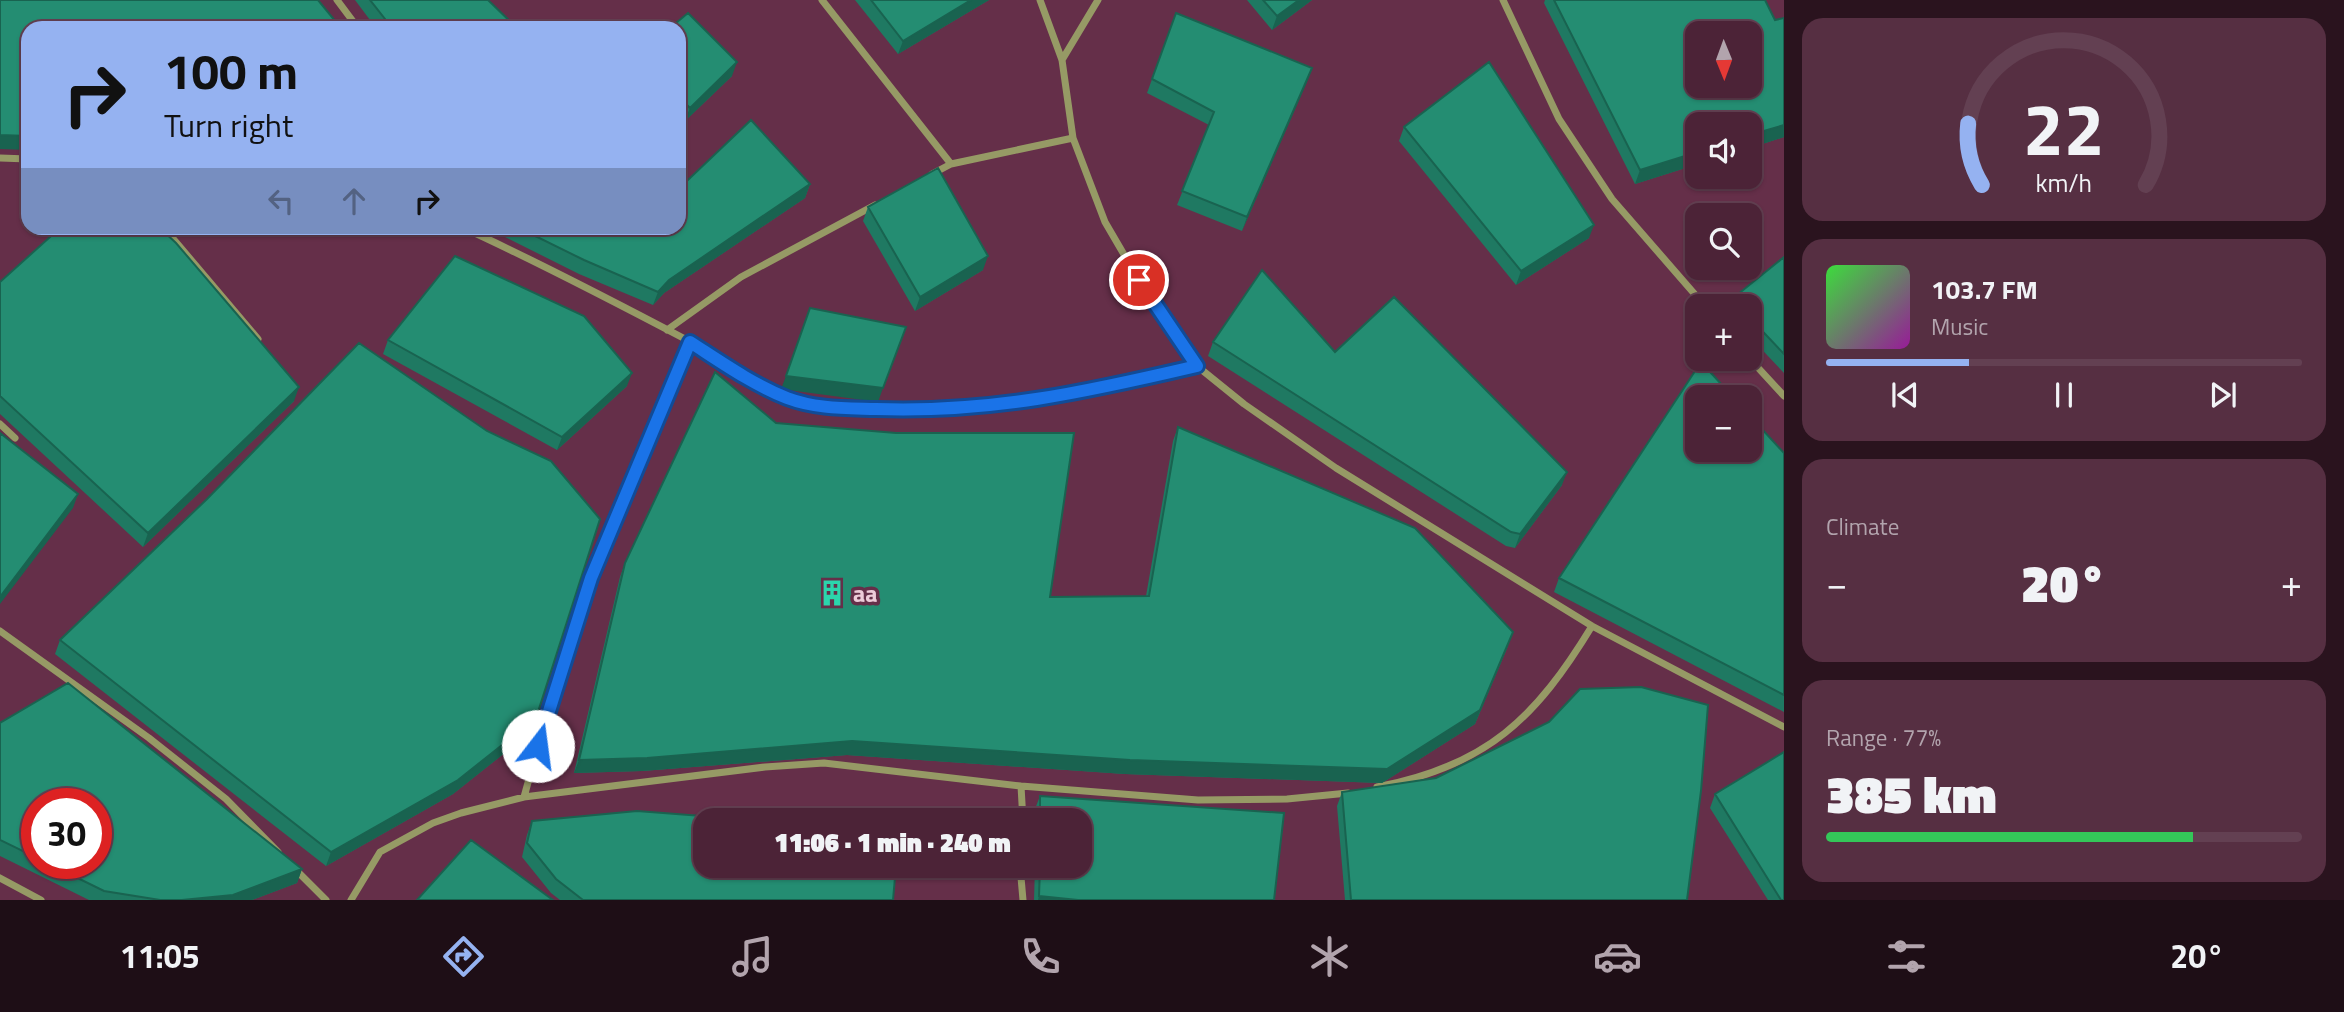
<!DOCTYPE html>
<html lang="en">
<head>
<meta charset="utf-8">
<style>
	body { margin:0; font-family:"Titillium Web",sans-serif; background:#562f42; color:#f1f3f6; height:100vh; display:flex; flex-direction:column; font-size:26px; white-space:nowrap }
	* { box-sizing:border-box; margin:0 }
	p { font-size:23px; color:#b2a4ad }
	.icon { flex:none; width:38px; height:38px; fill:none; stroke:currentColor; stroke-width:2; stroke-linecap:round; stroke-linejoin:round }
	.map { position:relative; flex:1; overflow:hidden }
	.details { display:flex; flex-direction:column; gap:18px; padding:18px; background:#2a131e; width:560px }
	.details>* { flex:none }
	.banner { position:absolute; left:21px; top:21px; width:665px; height:214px; border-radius:21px; box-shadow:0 2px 5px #0004,0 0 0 2px #634052; background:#95b2f1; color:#111; overflow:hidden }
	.needle { width:46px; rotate:179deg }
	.tools { position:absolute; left:1685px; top:21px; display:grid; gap:14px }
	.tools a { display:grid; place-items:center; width:77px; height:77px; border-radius:14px; background:#4c2337; box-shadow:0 2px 5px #0004,0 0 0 2px #634052; font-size:35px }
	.speed { position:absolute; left:21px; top:788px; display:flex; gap:14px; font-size:35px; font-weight:700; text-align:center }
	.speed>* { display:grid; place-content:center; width:91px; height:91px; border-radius:50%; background:#4c2337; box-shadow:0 2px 5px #0004,0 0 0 2px #634052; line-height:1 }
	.speed .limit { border:10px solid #d22; background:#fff; color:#111 }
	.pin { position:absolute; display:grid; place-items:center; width:60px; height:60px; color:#fff; margin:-30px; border:4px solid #fff; border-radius:50%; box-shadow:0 2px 7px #0007 }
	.me { position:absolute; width:77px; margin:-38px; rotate:15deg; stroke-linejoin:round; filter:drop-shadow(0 0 5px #0008) }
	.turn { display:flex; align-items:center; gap:24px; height:147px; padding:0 28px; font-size:32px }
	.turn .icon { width:91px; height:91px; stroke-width:2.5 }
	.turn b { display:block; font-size:49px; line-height:60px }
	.lanes { display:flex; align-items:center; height:66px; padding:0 28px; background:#0003; justify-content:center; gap:35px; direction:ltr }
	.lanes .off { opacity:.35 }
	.big { font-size:52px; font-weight:800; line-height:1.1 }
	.details .tile { flex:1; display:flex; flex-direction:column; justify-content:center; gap:10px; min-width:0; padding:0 24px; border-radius:21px; background:#562f42 }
	.details .dial { align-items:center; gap:0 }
	.dial svg { height:182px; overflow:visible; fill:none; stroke:#634052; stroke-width:7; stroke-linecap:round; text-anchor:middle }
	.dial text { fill:#f1f3f6; stroke:none }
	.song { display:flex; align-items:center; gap:21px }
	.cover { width:84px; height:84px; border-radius:10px; background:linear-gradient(135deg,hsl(120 70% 55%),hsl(300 70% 35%)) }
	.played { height:7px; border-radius:4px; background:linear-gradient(90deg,#95b2f1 30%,#634052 30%) }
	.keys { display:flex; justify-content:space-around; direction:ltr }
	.heat { display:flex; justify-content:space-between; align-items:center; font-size:38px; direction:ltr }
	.charge { height:10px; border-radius:5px; background:linear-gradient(90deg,#34c759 77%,#634052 0) }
	.trip { position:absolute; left:693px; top:808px; width:399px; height:70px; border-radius:21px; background:#4c2337; box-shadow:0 2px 5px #0004,0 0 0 2px #634052; font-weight:800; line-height:70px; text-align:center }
	.tab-bar { display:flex; height:112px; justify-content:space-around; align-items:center; background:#1e0e16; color:#b2a4ad }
	.tab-bar .icon { width:49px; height:49px }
	.tab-bar .selected { color:#95b2f1 }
	.tab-bar b { font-size:32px; color:#f1f3f6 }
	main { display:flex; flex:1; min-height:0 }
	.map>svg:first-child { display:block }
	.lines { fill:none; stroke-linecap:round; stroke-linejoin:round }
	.minor { stroke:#969a65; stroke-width:7 }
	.wall { fill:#1f7962; fill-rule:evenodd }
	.shaded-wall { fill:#196350 }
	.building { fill:#248d72; stroke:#196350; stroke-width:2; fill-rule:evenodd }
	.route-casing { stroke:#114b97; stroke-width:18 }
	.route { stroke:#1a73e8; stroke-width:12 }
	.labels { text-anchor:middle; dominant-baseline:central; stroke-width:7; stroke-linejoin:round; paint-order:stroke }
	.poi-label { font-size:24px; font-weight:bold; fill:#edcbd9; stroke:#652f49; text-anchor:start }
</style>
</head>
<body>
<main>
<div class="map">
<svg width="1784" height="900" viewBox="0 0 1784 900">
	<rect width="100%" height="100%" fill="#652f49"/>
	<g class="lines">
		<!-- minor -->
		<path class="minor" d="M337 0 358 28
			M822 0 951 164
			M1040 0 1062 60 1073 138 1105 222 1150 299 1197 366 1244 404 1336 468 1592 626 1784 727
			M1503 0 1559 119 1612 199 1705 306
			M1062 60 1098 0
			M0 158 28 159
			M932 174 951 164 1073 138
			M164 228 258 339
			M464 228C540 263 613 301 687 340 721 359 751 384 788 398 817 409 847 408 877 409 989 413 1088 392 1197 366
			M667 330 741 277 875 205
			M1750 359 1784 396
			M0 424 15 438
			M0 631 149 738 226 799 278 852
			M1021 786 1023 821
			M1377 787C1487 766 1536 718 1592 626
			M524 797 552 696 591 578 690 342
			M1020 866 1023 900
			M294 868 326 900
			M0 878 41 900
			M351 900 380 852 433 823 461 813 524 797 765 767 824 763 1021 786 1198 800 1287 799 1348 793"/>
	</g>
	<!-- wall -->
	<path class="wall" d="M355 0H488L517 28H376Z
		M855 0H989L898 54Z
		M1247 0H1312L1272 30Z
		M1545 0H1765L1775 20 1784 137 1750 148V124H1698V164L1635 184 1544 3Z
		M1176 13 1312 68 1242 231 1177 205 1209 125 1147 93Z
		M679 28 732 76 684 122 679 116Z
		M1404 127 1589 238 1516 285 1399 141Z
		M688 180 810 184 805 198 664 293 653 305 579 274 487 228H679Z
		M868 207 983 270 915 311 863 221Z
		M1784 257V373L1750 337V306H1729L1732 299Z
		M0 282 294 401 143 547 0 414Z
		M388 340 627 386 557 450 383 354Z
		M1213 342 1335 352 1562 485 1515 548 1506 546 1208 356Z
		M776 423 1050 597 1146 596 1173 441 1178 427 1508 646 1475 724 1382 783 1125 774 847 755 642 771 574 773 620 577 625 563Z
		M1784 453V712L1554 592 1559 578Z
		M60 640 536 718 531 732 453 794 326 866 55 654Z
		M0 723 302 869 297 883 252 900H89L0 856ZM37 803 96 863H37Z
		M1342 792 1687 900H1345L1337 806Z
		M1715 794 1784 900H1768L1710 808Z
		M1040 796 1274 900H1034L1035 866H1080V821H1035V809Z
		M532 821 893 900H560L551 893 522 857 527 835Z"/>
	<!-- shaded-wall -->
	<path class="shaded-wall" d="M971 0H989L898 54 903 41Z
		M1299 0H1312L1272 30 1277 16Z
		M737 62 732 76 684 122 690 108Z
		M1312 68 1307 82 1242 231 1247 217Z
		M1784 125V137L1750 148V135Z
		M0 135 28 136V150L0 149Z
		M1698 152V164L1635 184 1640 170Z
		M810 184 805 198 664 293 653 305 658 292 669 280Z
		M1594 225 1589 238 1516 285 1521 271Z
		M988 256 983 270 915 311 920 297Z
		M632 373 627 386 557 450 562 437Z
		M786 376 883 388 878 402 781 389Z
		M299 387 294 401 143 547 148 533Z
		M1567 472 1562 485 1515 548 1520 534Z
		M78 494 73 508 0 604V597Z
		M1513 632 1475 724 1382 783 1125 774 847 755 642 771 574 773 579 760Z
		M536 718 531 732 453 794 326 866 331 852Z
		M302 869 297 883 252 900H182Z
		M1039 896 1078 900H1038Z"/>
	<!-- building -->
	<path class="building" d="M0 0H318L341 28H28V136L0 135Z
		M370 0H488L517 28H389L385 19Z
		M871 0H971L903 41Z
		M1263 0H1299L1277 16Z
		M1554 0H1765L1775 20 1784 18V125L1750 135V124H1698V152L1640 170ZM1698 33H1750V86H1698Z
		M688 13 737 62 690 108 679 97V28H670Z
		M1176 13 1312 68 1247 217 1182 191 1214 112 1152 79Z
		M1489 62 1594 225 1521 271 1404 127Z
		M751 120 810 184 669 280 658 292 584 260 519 228H679V172L688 180Z
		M938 168 988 256 920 297 868 207Z
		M60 228H160L176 243 299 387 148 533 0 396V282Z
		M455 256 584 316 632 373 562 437 388 340Z
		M1784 257V354L1750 318V306H1739L1732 299Z
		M1262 270 1335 352 1394 297 1567 472 1520 534 1511 532 1213 342Z
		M810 308 906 327 883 388 786 376Z
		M359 343 487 431 551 461 600 519 536 718 458 780 331 852 60 640 207 499Z
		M1701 362 1733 397H1698V450H1750V416L1784 453V695L1559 578Z
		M715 372 776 423 896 433H1074L1050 597 1149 596 1178 427 1415 528 1513 632 1480 710 1387 769 1130 760 852 741 647 758 579 760 625 563Z
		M0 433 78 494 0 597Z
		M68 683 302 869 233 895 182 900H160L104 891 47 863H96V803H37V858L0 840V723Z
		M1641 687 1708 705 1701 791 1687 900H1351L1342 792 1436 778 1549 722 1580 689Z
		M1784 752V900H1781L1715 794Z
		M1040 796 1284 813 1274 900H1078L1039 896 1040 866H1080V821H1040Z
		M637 811 768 821H705V866H896L893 900H583L556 879 527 843 532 821Z
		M471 840 553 900H417Z"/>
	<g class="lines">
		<!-- route casing -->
		<g class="route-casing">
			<path id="route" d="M538 746 591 578 690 342C721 362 752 384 787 398 816 409 846 408 876 409 991 413 1086 392 1197 366L1139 280"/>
		</g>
		<!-- route -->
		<use href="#route" class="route"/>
	</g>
	<!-- icons -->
	<defs>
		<g id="building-bare" transform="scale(2.1)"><path d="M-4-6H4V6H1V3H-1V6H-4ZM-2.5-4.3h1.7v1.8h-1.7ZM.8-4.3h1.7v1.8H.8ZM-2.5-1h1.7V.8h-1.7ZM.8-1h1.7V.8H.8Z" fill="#2bd5ac" stroke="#652f49" stroke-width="2.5" paint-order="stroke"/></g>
	</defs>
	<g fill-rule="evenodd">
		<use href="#building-bare" x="832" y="593"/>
	</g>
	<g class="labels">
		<!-- poi labels -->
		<g class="poi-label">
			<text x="853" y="593">aa</text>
		</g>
	</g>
</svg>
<div class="tools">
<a><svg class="needle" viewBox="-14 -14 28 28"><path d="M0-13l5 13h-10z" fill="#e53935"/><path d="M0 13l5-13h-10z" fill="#b2a4ad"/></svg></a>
<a><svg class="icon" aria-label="sound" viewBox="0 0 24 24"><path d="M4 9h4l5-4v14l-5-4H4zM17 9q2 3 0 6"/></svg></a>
<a><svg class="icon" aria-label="search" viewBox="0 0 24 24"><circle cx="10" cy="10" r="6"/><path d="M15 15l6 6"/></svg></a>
<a>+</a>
<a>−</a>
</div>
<div class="speed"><div class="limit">30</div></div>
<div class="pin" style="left:1139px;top:280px;background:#d93025"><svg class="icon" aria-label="arrive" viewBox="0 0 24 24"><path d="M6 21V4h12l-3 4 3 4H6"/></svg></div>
<svg class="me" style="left:538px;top:746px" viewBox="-20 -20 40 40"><circle r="19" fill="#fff"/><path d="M0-13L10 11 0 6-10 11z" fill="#1a73e8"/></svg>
<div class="trip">11:06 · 1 min · 240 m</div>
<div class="banner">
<div class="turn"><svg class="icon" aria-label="right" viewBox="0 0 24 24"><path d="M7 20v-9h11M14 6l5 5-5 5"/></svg><div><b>100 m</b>Turn right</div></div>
<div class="lanes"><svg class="icon off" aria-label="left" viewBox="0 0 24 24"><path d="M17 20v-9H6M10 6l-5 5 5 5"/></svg><svg class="icon off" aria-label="ahead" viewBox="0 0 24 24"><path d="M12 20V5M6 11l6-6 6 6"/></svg><svg class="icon" aria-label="right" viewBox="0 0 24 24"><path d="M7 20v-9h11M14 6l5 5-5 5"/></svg></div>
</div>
</div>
<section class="details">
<div class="tile dial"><svg viewBox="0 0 100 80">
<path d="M14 69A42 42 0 1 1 86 69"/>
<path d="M14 69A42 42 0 0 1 8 42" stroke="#95b2f1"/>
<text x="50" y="56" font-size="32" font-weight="700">22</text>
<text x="50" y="72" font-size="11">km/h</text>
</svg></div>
<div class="tile">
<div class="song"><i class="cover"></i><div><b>103.7 FM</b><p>Music</p></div></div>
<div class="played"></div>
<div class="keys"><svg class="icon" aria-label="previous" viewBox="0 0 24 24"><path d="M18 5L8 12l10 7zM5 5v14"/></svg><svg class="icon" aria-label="pause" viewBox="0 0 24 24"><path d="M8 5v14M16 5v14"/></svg><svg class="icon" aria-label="next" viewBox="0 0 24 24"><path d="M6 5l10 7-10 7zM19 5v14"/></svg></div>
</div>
<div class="tile"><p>Climate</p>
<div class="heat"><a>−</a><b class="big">20°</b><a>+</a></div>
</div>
<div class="tile"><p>Range · 77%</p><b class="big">385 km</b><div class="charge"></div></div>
</section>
</main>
<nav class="tab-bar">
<b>11:05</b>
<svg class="icon selected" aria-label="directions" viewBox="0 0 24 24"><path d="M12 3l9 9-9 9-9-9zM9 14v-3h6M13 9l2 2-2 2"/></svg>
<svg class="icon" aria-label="music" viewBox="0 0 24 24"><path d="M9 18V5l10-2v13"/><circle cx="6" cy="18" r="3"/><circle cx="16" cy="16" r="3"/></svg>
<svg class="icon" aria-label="phone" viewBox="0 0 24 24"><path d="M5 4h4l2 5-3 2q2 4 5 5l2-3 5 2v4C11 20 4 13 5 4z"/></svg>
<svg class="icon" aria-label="climate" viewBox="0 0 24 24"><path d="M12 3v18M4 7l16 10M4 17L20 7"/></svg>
<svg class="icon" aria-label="car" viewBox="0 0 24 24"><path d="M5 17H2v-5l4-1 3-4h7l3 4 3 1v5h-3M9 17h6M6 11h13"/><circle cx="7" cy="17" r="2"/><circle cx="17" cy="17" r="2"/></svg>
<svg class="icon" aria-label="filters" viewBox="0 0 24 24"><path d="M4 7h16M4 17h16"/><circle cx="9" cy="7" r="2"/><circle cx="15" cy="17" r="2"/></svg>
<b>20°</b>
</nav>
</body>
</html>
